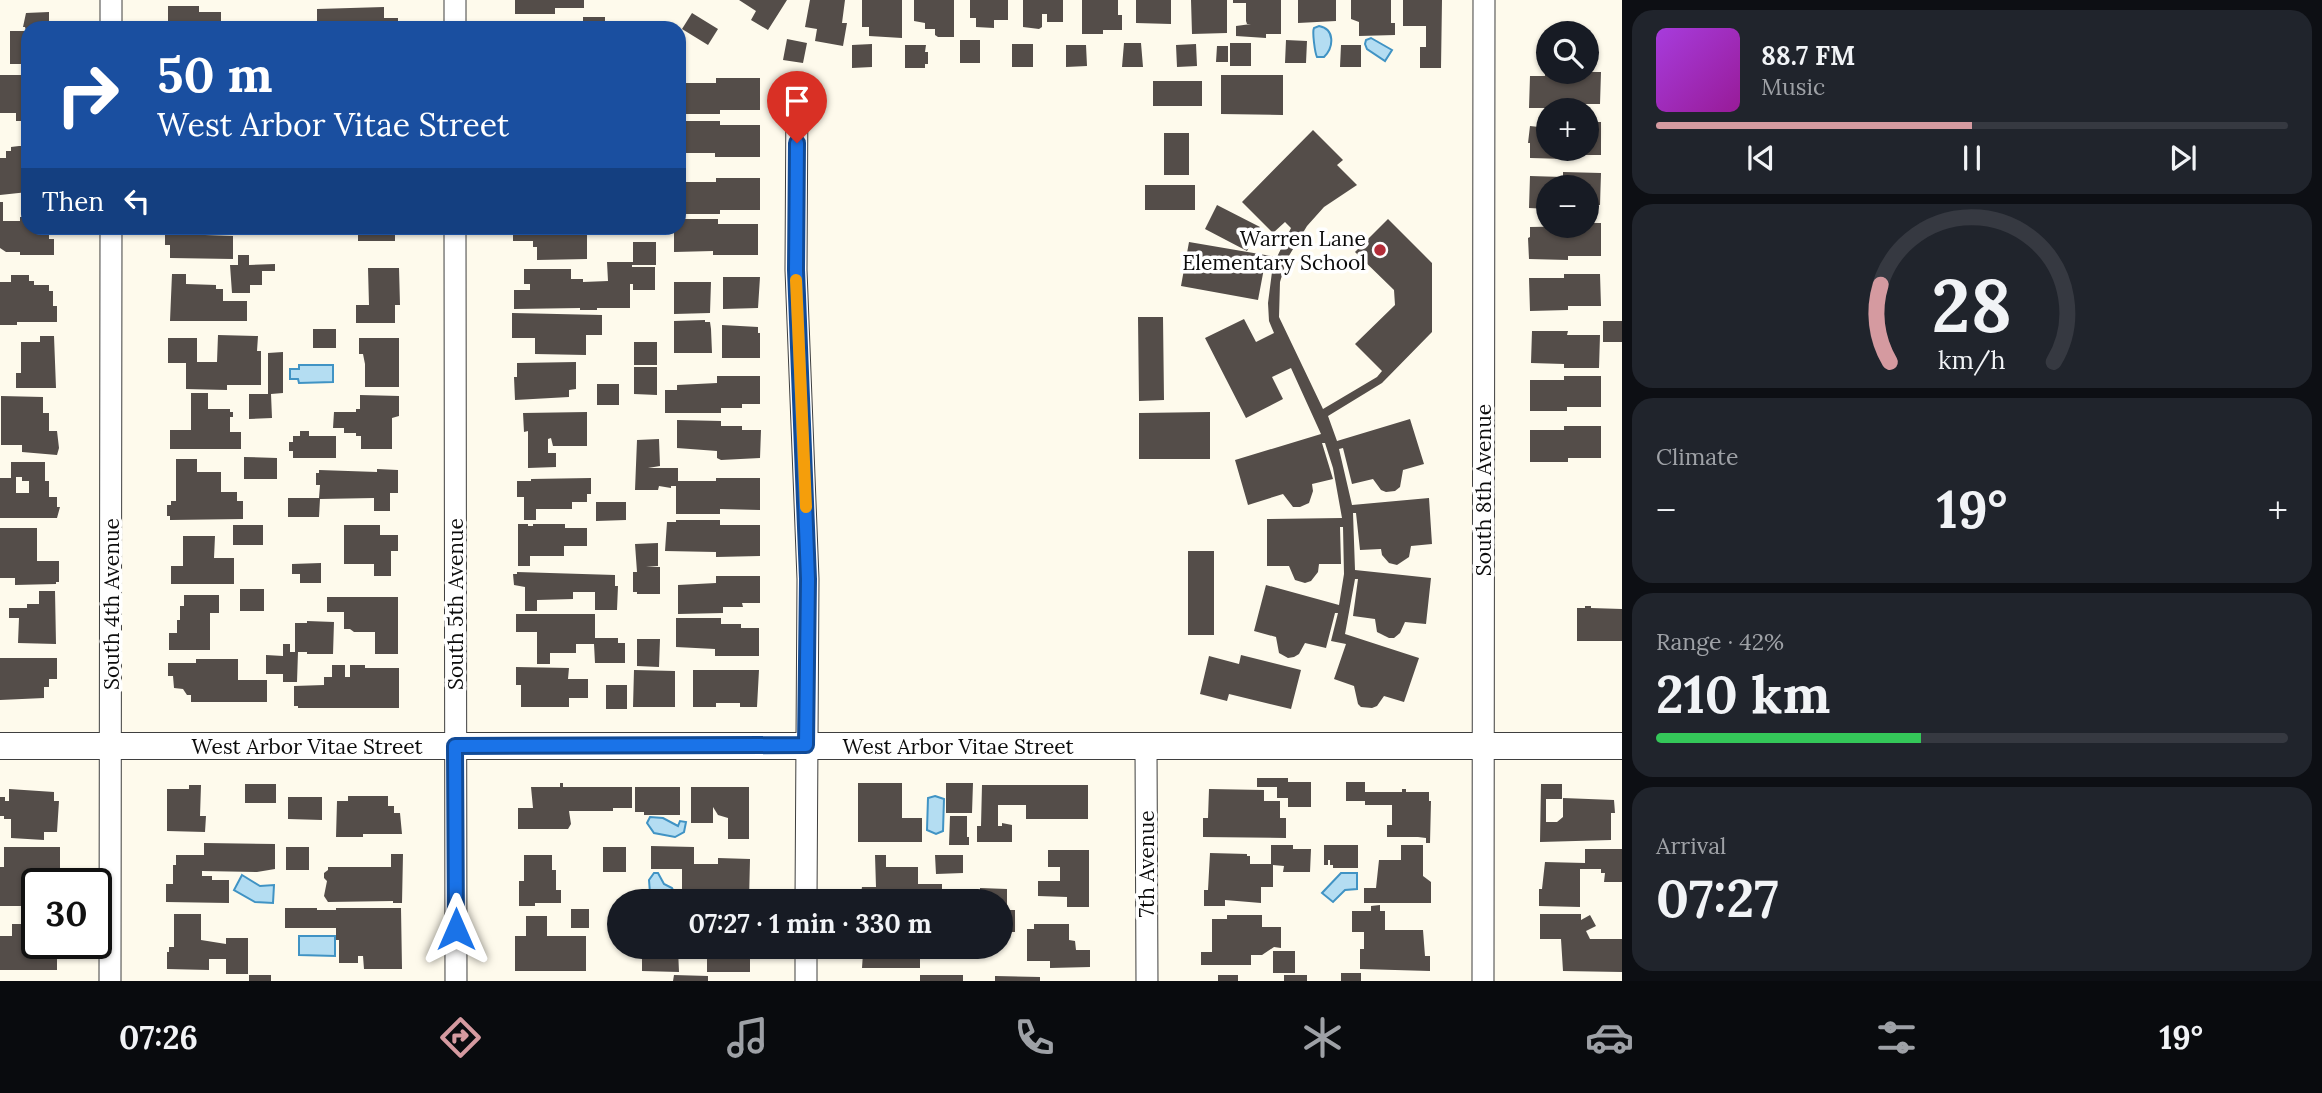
<!DOCTYPE html>
<html lang="en">
<head>
<meta charset="utf-8">
<style>
	body { margin:0; font-family:Lora,serif; background:#20242c; color:#f1f3f6; height:100vh; display:flex; flex-direction:column; font-size:26px; white-space:nowrap }
	* { box-sizing:border-box; margin:0 }
	p { font-size:23px; color:#9ea1a6 }
	.icon { flex:none; width:38px; height:38px; fill:none; stroke:currentColor; stroke-width:2; stroke-linecap:round; stroke-linejoin:round }
	.map { position:relative; flex:1; overflow:hidden }
	.drawer { display:flex; flex-direction:column; gap:10px; padding:10px; background:#0d0f14; width:700px }
	.drawer>* { flex:none }
	.guide { position:absolute; left:21px; top:21px; width:665px; height:214px; border-radius:21px; box-shadow:0 2px 5px #0004; background:#1a4fa0; color:#fff; overflow:hidden }
	.fabs { position:absolute; left:1536px; top:21px; display:grid; gap:14px }
	.fabs a { display:grid; place-items:center; width:63px; height:63px; border-radius:50%; background:#171b24; box-shadow:0 2px 5px #0004; font-size:35px }
	.speed { position:absolute; left:21px; top:868px; display:flex; gap:14px; font-size:35px; font-weight:700; text-align:center }
	.speed>* { display:grid; place-content:center; width:91px; height:91px; border-radius:50%; background:#171b24; box-shadow:0 2px 5px #0004; line-height:1 }
	.speed .limit { border:4px solid #111; border-radius:10px; background:#fff; color:#111 }
	.pin { position:absolute; display:grid; place-items:center; width:60px; height:60px; color:#fff; margin:-72px -30px; border-radius:50% 50% 50% 0; rotate:-45deg; box-shadow:0 0 7px #0007 }
	.pin .icon { rotate:45deg }
	.me { position:absolute; width:77px; margin:-38px; rotate:0deg; stroke-linejoin:round; filter:drop-shadow(0 0 5px #0008) }
	.turn { display:flex; align-items:center; gap:24px; height:147px; padding:0 21px; font-size:32px }
	.turn .icon { width:91px; height:91px; stroke-width:2.5 }
	.turn b { display:block; font-size:49px; line-height:60px }
	.then { display:flex; align-items:center; height:66px; padding:0 21px; background:#0003; gap:14px; font-size:26px }
	.big { font-size:52px; font-weight:800; line-height:1.1 }
	.drawer .widget { flex:1; display:flex; flex-direction:column; justify-content:center; gap:10px; min-width:0; padding:0 24px; border-radius:21px; background:#20242c }
	.drawer .dial { align-items:center; gap:0 }
	.dial svg { height:182px; overflow:visible; fill:none; stroke:#363941; stroke-width:7; stroke-linecap:round; text-anchor:middle }
	.dial text { fill:#f1f3f6; stroke:none }
	.song { display:flex; align-items:center; gap:21px }
	.cover { width:84px; height:84px; border-radius:10px; background:linear-gradient(135deg,hsl(280 70% 55%),hsl(300 70% 35%)) }
	.played { height:7px; border-radius:4px; background:linear-gradient(90deg,#d59aa0 50%,#363941 50%) }
	.keys { display:flex; justify-content:space-around; direction:ltr }
	.heat { display:flex; justify-content:space-between; align-items:center; font-size:38px; direction:ltr }
	.charge { height:10px; border-radius:5px; background:linear-gradient(90deg,#34c759 42%,#363941 0) }
	.trip { position:absolute; left:607px; top:889px; width:406px; height:70px; border-radius:35px; background:#171b24; box-shadow:0 2px 5px #0004; font-weight:800; line-height:70px; text-align:center }
	.dock { display:flex; height:112px; justify-content:space-around; align-items:center; background:#090b0e; color:#9ea1a6 }
	.dock .icon { width:49px; height:49px }
	.dock .active { color:#d59aa0 }
	.dock b { font-size:32px; color:#f1f3f6 }
	main { display:flex; flex:1; min-height:0 }
	.map>svg:first-child { display:block }
	.water { fill:#b4ddf2; stroke:#4093c4; stroke-width:2 }
	.building { fill:#544d49; fill-rule:evenodd }
	.lines { fill:none; stroke-linecap:round; stroke-linejoin:round }
	.minor-casing { stroke:#3f3f3f; stroke-width:23 }
	.tertiary-casing { stroke:#3f3f3f; stroke-width:28 }
	.minor { stroke:#fff; stroke-width:21 }
	.tertiary { stroke:#fff; stroke-width:26 }
	.route-casing { stroke:#114b97; stroke-width:18 }
	.route { stroke:#1a73e8; stroke-width:12 }
	.slow { stroke:#f59e0b; stroke-width:12 }
	.poi-dot { fill:#b22d38; stroke:#fff; stroke-width:2.5 }
	.labels { text-anchor:middle; dominant-baseline:central; stroke-width:7; stroke-linejoin:round; paint-order:stroke }
	.poi-label { font-size:21px; fill:#0c0c0c; stroke:#fff; text-anchor:end }
	.street-label { font-size:21px; fill:#0c0c0c; stroke:#fff }
</style>
</head>
<body>
<main>
<div class="map">
<svg width="1622" height="981" viewBox="0 0 1622 981">
	<rect width="100%" height="100%" fill="#fefaec"/>
	<!-- water -->
	<path class="water" d="M1319 26C1335 29 1334 47 1324 57H1317C1315 53 1312 32 1314 28Z
		M1371 38 1392 50 1385 61 1367 49 1365 44 1366 40Z
		M299 365H333V382L299 383 298 379H290V369H299Z
		M935 796 944 799 943 831 936 834 927 830 928 798Z
		M650 817 663 818 678 826 680 821 686 822 684 832 675 837 654 833 647 823Z
		M654 873H658L664 884 672 888 675 894 672 901H662L650 893 649 880Z
		M1341 873H1357V889L1345 890 1333 902 1322 893Z
		M242 875 260 886 274 885 273 903 255 902 234 890Z
		M299 936H335V956L299 955Z"/>
	<!-- building -->
	<path class="building" d="M515 0H584V8H555V14H515Z
		M739 0H787L768 30 751 20 756 11Z
		M810 0H845L842 23H847L843 46 815 41 817 29 805 27Z
		M862 0H902V38L869 36V27H862Z
		M914 0H954V37H938L935 35V29H925V23L914 21Z
		M970 0H1008V20H994V28L976 27V18H970Z
		M1023 0H1063V22H1047V14H1042V27L1039 29 1023 27Z
		M1082 0H1118V15H1122V30H1103V34H1082Z
		M1136 0H1171V24L1136 23Z
		M1191 0H1227V33L1192 34Z
		M1233 0H1281V34H1266V38L1236 36V26L1251 24H1247L1246 21V3H1233Z
		M1298 0H1336V21L1298 23Z
		M1351 0H1391V23H1395V35L1359 36V22L1351 19Z
		M1403 0H1442L1441 68H1420V47H1426V26H1403Z
		M168 6H199V12H221V28H175V25H168Z
		M384 7V18H398V28L317 25V9Z
		M49 12V21H55V28H28V64H10V31H26L25 27H23L26 13Z
		M692 13 718 29 708 45 682 29Z
		M583 17H605V28H583Z
		M562 25V28H520V26Z
		M787 39 807 43 803 63 783 60Z
		M960 40H980V63H960Z
		M1286 40 1307 41 1306 63H1285Z
		M1124 43H1141L1143 67H1122Z
		M1230 43H1251V66H1230Z
		M872 44V67L852 68V45Z
		M1012 44H1033V67H1012Z
		M1196 44 1197 66 1177 67 1176 45Z
		M905 45H926L925 52H928V64H925V68H905Z
		M1066 45H1086L1087 66 1066 67Z
		M1341 45H1361V67H1340Z
		M1217 46H1228V62H1216Z
		M1545 67H1549V72H1587V68H1590V72H1601L1600 104H1567V108H1529L1530 76H1545Z
		M0 75H22V80H28V121H16V113H0Z
		M1221 75H1283V115L1221 114Z
		M716 78H760V110H720V114H679V83H716Z
		M1153 81H1202V106H1153Z
		M1539 118H1549V149H1587V122H1601V155H1567V159L1530 158V143H1528L1530 126 1539 127Z
		M679 121H720V125H760V157H715V153H679Z
		M1313 130 1343 160 1337 165 1357 185 1324 207 1307 226 1287 259 1280 282 1279 317 1323 409 1377 377 1382 371 1355 344 1395 305 1394 290 1355 252 1388 219 1432 263V332L1382 383 1328 416 1337 441 1410 419 1424 464 1403 470 1400 487 1395 491 1386 492 1381 490 1373 479 1352 484 1343 448 1339 449 1352 505 1429 498 1432 544 1411 546 1409 557 1397 565 1389 563 1382 555 1381 549 1360 550 1356 513H1353L1355 570 1431 578 1426 624 1405 622 1400 633 1394 638H1389L1377 632 1375 619 1353 616 1358 579H1355L1345 634 1419 658 1404 702 1384 696 1377 706 1372 708 1361 707 1358 704 1354 686 1334 679 1346 644 1331 641 1338 613H1335L1326 648 1305 643 1299 654 1294 657 1288 658 1279 653 1276 637 1254 631 1266 585 1339 605 1344 574 1343 527H1340L1341 564H1319L1318 572 1311 581 1305 583 1295 580 1289 566H1267V519L1342 518 1333 468 1325 443H1322L1333 479 1312 484 1313 491 1309 503 1300 507H1293L1283 494 1248 505 1235 460 1321 434 1291 368 1272 377 1283 399 1246 418 1205 338 1244 319 1256 342 1274 333 1269 321 1268 303 1273 264 1265 263 1258 300 1181 286 1189 242 1277 257 1291 228 1285 222 1273 233 1242 202Z
		M1164 133H1189V175H1164Z
		M19 146H28V192L0 195V158H6V151H11V147Z
		M1563 172 1601 173 1600 205H1587V187H1549V209L1529 208 1530 176 1563 177Z
		M716 178H760V210H720V214H679V182H716Z
		M1145 185H1195V210H1145Z
		M0 202H3V221H20V217H28V228H49V239H54V255H20V252H6L0 248Z
		M1217 205 1260 227 1247 251 1205 229Z
		M679 219H718V224H758V255H713V251L674 252V228H679Z
		M1587 223H1601V256H1568V260L1529 259 1528 238 1530 237V227L1587 226Z
		M170 228H205V235L233 236V259L170 258V245H165V235H170Z
		M358 228H398V232H395V241H358Z
		M513 228H587V259L537 260V247H533V241H513Z
		M633 242H656V265H632V267H655V290H633V284H630V308H597V310H580V308L514 309V290H530V284H524V269H571V279H583V282L608 281 607 262H633Z
		M238 255H249V265L275 264V271H262V285H250V293H232L230 265H238Z
		M368 268H399L400 305H395V323H356V305H369Z
		M172 274H186V284L216 285V289H223V301H247V321H170Z
		M1564 274H1600L1601 306H1568V310L1530 311 1529 278H1564Z
		M11 275H29V281H34V285H49V291H53V306H57V322H17V325H0V282H11Z
		M723 277H760L758 308 723 309Z
		M674 282H711L710 313 674 314Z
		M512 313 602 315V335H586V355L535 354V338H512Z
		M1138 317H1163L1164 400 1139 401Z
		M705 320V322H710L711 329 712 353H674V321Z
		M1603 321H1622V342H1603Z
		M722 325 758 327V333H760V358H722Z
		M313 329H336V348H313Z
		M1532 331H1568L1567 335H1600L1599 368H1564V364L1531 363Z
		M218 335 258 336 257 351H261V385H227V390L186 389V363H168V338H197V362H217Z
		M40 336H54L56 388H16V373H21V342H40Z
		M359 338H399V387H365V364L363 354H359Z
		M634 342H657V365H634Z
		M283 352V393L271 394 272 418 249 419V394H268V353Z
		M576 362V389L569 390V397L515 400 514 377H517V363Z
		M634 367H657V395L634 394Z
		M717 376H760V404H742V408H721V413H665V390H677V385L717 383Z
		M1564 376H1601V407H1567V411H1530V380H1564Z
		M597 384H619V405H597Z
		M191 393H208V409H230V412H233V417H230V432H241V449H170V430H191Z
		M360 395 399 396V416L392 418V449H361V436H356V433H344V428H333L334 412H356V409H360Z
		M1 396 43 397V413H49V431H57L59 448 57 455 22 452V445H1Z
		M587 412V446H553L551 438 548 439V453H556V467L528 468V431L524 432 523 413Z
		M1210 412V459H1139V413Z
		M677 420 721 421V426H742V430H761L760 458 721 460 717 458V451L677 448Z
		M1564 426H1601V458H1568V462H1530V430H1564Z
		M300 431H309V436H336V458H293V451H289V442H293V436H300Z
		M659 439 660 466 648 468H678V481H716V478H760V510L720 509V514H676V486H671V488L659 486 658 490H635L637 440Z
		M244 457 277 458V479H244Z
		M176 459H197V472H221V492H237V501H243V519L170 520V516H167V505H171V501H176Z
		M11 462H45V481H49V497H57V507H60L57 518H0V478H11ZM16 477H22V481H29V493H16Z
		M377 469 398 470V493H390V511H374V498L320 499 319 517H288V498H319L320 485H316V473H319V470L377 472Z
		M591 478V494H587V502H572V509H536V520H524V497H517V481H531V479Z
		M596 502H626V520L596 521Z
		M676 520H720V525H760V556L716 557V552L665 551 667 522H676Z
		M518 524H528V526H533V524H565V528H587V546H564V556H530V566H518Z
		M233 525H263V545H233Z
		M344 525H380V535H398V551H391V576H374V564H344Z
		M0 528H37V561H59V582H56V584L15 585V578H0Z
		M183 536H215L214 558H234V584H171V566H183Z
		M658 543V566L646 567H660V594H637V592H633V572H637L635 544Z
		M1188 551H1214V635H1188Z
		M321 563V583H300V574H292V564Z
		M517 572 615 575V586H618L617 610H595V592H573V599L537 600V611H525V587L514 585 513 574H517Z
		M716 576H760V603H742L743 607H723V613L678 614V585L716 583Z
		M240 589H264V611H240Z
		M39 591H55L56 644 18 643 19 618H9V608H27V604H39Z
		M184 595H219V613H210V650H169V633H177V620H180V606H184Z
		M327 597H398V654H375V632H354L350 629H344V612H327Z
		M1585 606H1591V608L1622 609V641H1577V608H1585Z
		M516 614H595V638H618V643H625V663H595L594 644H576V653H550V664H537V632H516Z
		M676 618H721V624H741V628H759V656H715V649L676 647Z
		M307 621 334 622 333 654H307V652H298L297 682H283V674H266V655L283 656V644H290V652H295V623H307Z
		M637 639H660L659 667 637 666Z
		M1241 655 1301 670 1291 709 1229 694 1227 701 1200 694 1209 656 1239 664Z
		M0 658H57V679H49V687H44V698L0 700Z
		M196 659H238V680H267V702H191V695H187L183 689 174 688 173 676H168V663H196Z
		M332 665H345V677H350V665H365V668H399V708H298V706H294V686L324 685V677H332Z
		M516 667 569 668 568 679H588V698H569V707H521V685H516Z
		M634 670 675 671V707H633Z
		M693 670H759L757 707H740V703H716V707H693Z
		M606 685H627V709H606Z
		M1257 778H1288V782H1311V807H1288V798H1277V787H1257Z
		M1346 782H1365V792H1402V789H1406V792H1429V801H1431L1430 843H1426V838L1418 837H1387V825H1392V805H1365V801H1346Z
		M560 783H563V787H632V808H613V811H569L571 824 568 829H518V808H533L531 787H560Z
		M858 783H902V818H922V842H858Z
		M946 783H973L972 813H946Z
		M245 784H276V803H245Z
		M1541 784H1562V799H1546V822H1557L1563 817V798L1614 800 1615 813H1611V840L1540 842Z
		M189 785H201L200 816H206L205 832 167 831V789H189Z
		M982 785H1088V819H1026V805H998V826H1002V823L1012 825V842H977V826H981Z
		M635 787H680V815H644V812H635Z
		M691 787H749V839H728V818L718 815 713 807V823H691Z
		M9 789 54 792V801H59L57 832H44V840L11 838V819H4V816H0V797H5V801H9Z
		M1209 789 1264 790V801H1280V818H1286V838L1203 837V818H1208Z
		M348 796H388V806H394V813H400L402 834H363V837H336L337 801H348Z
		M288 797H322V820L288 819Z
		M950 816H967V837H969V845H949Z
		M204 843 275 844V869L257 872 202 871V876H212V880H229V903L166 902V884H173V865H176V855H204Z
		M1271 845H1293V849H1311L1310 872H1283L1284 866 1273 865V887H1261V903L1225 900V906H1204V890H1208L1210 853 1247 854V856H1250V864H1271Z
		M1324 845H1358V868H1333V865H1330V860H1328V865H1324Z
		M1401 845H1423V876L1431 882V903H1364V888H1376L1379 860H1401Z
		M651 846 694 847V864H718V858L750 859 749 901H682V869H651Z
		M4 847H60V872H34V906H0V867H4Z
		M286 847H309V870H286Z
		M603 847H626V872H603Z
		M1585 849H1622V882H1604L1605 873H1601V869H1580V907L1539 906V889H1542L1545 862 1585 863Z
		M1048 850H1089V907H1067V897L1038 896V881H1060V867H1048Z
		M391 854H403L402 903H393V901L328 902 324 896 327 881 324 878V873L328 870V867H391Z
		M524 855H552V870H556V890H561V903H535V906H519V881H524Z
		M875 855H886V867H918V884H942V900H860L862 887H876Z
		M935 855H963V873L936 874Z
		M980 888 1007 889V908H1001V901H980Z
		M1380 905V911H1385V930H1423L1425 956H1430V971L1360 969V949H1364V932H1352V911H1371V906Z
		M285 908H317V910H336V908H401L402 969H364L363 956H358V963H339V940H336V928H285Z
		M571 909H589V928H571Z
		M1001 910H1015V932H1010V935H1002L1001 932Z
		M174 914H201V940L226 944V938H248V974H226V959H209V970L167 969V952H169V947H174Z
		M1540 914H1581V920L1590 915 1596 926 1586 931 1590 939H1622V972L1563 971 1561 939H1540Z
		M1227 915H1262V927H1281V948L1274 947 1262 955H1251V965H1201V952H1212V919H1227Z
		M526 916H547V936H586V971H515V936H526Z
		M12 924H37V943H57V970H0V936H12Z
		M1034 924H1069V940L1075 941 1076 950H1090V967L1050 968V961H1027V929H1034Z
		M710 947H743V951H750V972H707V952H710Z
		M868 947H936V955H920V968H862L863 953H866Z
		M654 949H678L679 972 642 971V950Z
		M1273 951H1295V973H1273Z
		M1341 973H1361V981H1341Z
		M249 975H271V981H249Z
		M674 975 708 976V981H673Z
		M920 975H963V981H920Z
		M1218 975H1238V981H1218Z
		M1284 975H1307V981H1284Z
		M995 976 1040 977V981H995Z"/>
	<g class="lines">
		<!-- minor casing -->
		<g class="minor-casing">
			<path id="minor" d="M455 0V28
				M111 28V0
				M797 92 796 270 808 579 806 901
				M455 228 456 981
				M1146 747 1147 981
				M806 947V981
				M110 981 111 228
				M1483 981 1484 0"/>
		</g>
		<!-- tertiary casing -->
		<g class="tertiary-casing">
			<path id="tertiary" d="M0 746H1622"/>
		</g>
		<!-- minor -->
		<use href="#minor" class="minor"/>
		<!-- tertiary -->
		<use href="#tertiary" class="tertiary"/>
	</g>
	<g class="lines">
		<!-- route casing -->
		<g class="route-casing">
			<path id="route" d="M456 929 455 746 806 745 808 579 796 270 797 143"/>
		</g>
		<!-- route -->
		<use href="#route" class="route"/>
		<!-- slow -->
		<path class="slow" d="M796 280 806 507"/>
	</g>
	<!-- markers -->
	<circle class="poi-dot" cx="1380" cy="250" r="7"/>
	<g class="labels">
		<!-- poi labels -->
		<g class="poi-label">
			<text x="1366" y="238">Warren Lane<tspan x="1366" dy="24">Elementary School</tspan></text>
		</g>
		<!-- street labels -->
		<g class="street-label">
			<text transform="translate(1483 490) rotate(-90)">South 8th Avenue</text>
			<text transform="translate(111 604) rotate(-90)">South 4th Avenue</text>
			<text transform="translate(455 604) rotate(-90)">South 5th Avenue</text>
			<text x="307" y="746">West Arbor Vitae Street</text>
			<text x="958" y="746">West Arbor Vitae Street</text>
			<text transform="translate(1146 864) rotate(-90)">7th Avenue</text>
		</g>
	</g>
</svg>
<div class="fabs">
<a><svg class="icon" aria-label="search" viewBox="0 0 24 24"><circle cx="10" cy="10" r="6"/><path d="M15 15l6 6"/></svg></a>
<a>+</a>
<a>−</a>
</div>
<div class="speed"><div class="limit">30</div></div>
<div class="pin" style="left:797px;top:143px;background:#d93025"><svg class="icon" aria-label="arrive" viewBox="0 0 24 24"><path d="M6 21V4h12l-3 4 3 4H6"/></svg></div>
<svg class="me" style="left:456px;top:929px" viewBox="-20 -20 40 40"><path d="M0-17L14 15 0 8-14 15z" fill="#1a73e8" stroke="#fff" stroke-width="4"/></svg>
<div class="trip">07:27 · 1 min · 330 m</div>
<div class="guide">
<div class="turn"><svg class="icon" aria-label="right" viewBox="0 0 24 24"><path d="M7 20v-9h11M14 6l5 5-5 5"/></svg><div><b>50 m</b>West Arbor Vitae Street</div></div>
<div class="then">Then<svg class="icon" aria-label="left" viewBox="0 0 24 24"><path d="M17 20v-9H6M10 6l-5 5 5 5"/></svg></div>
</div>
</div>
<section class="drawer">
<div class="widget">
<div class="song"><i class="cover"></i><div><b>88.7 FM</b><p>Music</p></div></div>
<div class="played"></div>
<div class="keys"><svg class="icon" aria-label="previous" viewBox="0 0 24 24"><path d="M18 5L8 12l10 7zM5 5v14"/></svg><svg class="icon" aria-label="pause" viewBox="0 0 24 24"><path d="M8 5v14M16 5v14"/></svg><svg class="icon" aria-label="next" viewBox="0 0 24 24"><path d="M6 5l10 7-10 7zM19 5v14"/></svg></div>
</div>
<div class="widget dial"><svg viewBox="0 0 100 80">
<path d="M14 69A42 42 0 1 1 86 69"/>
<path d="M14 69A42 42 0 0 1 10 35" stroke="#d59aa0"/>
<text x="50" y="56" font-size="32" font-weight="700">28</text>
<text x="50" y="72" font-size="11">km/h</text>
</svg></div>
<div class="widget"><p>Climate</p>
<div class="heat"><a>−</a><b class="big">19°</b><a>+</a></div>
</div>
<div class="widget"><p>Range · 42%</p><b class="big">210 km</b><div class="charge"></div></div>
<div class="widget"><p>Arrival</p><b class="big">07:27</b></div>
</section>
</main>
<nav class="dock">
<b>07:26</b>
<svg class="icon active" aria-label="directions" viewBox="0 0 24 24"><path d="M12 3l9 9-9 9-9-9zM9 14v-3h6M13 9l2 2-2 2"/></svg>
<svg class="icon" aria-label="music" viewBox="0 0 24 24"><path d="M9 18V5l10-2v13"/><circle cx="6" cy="18" r="3"/><circle cx="16" cy="16" r="3"/></svg>
<svg class="icon" aria-label="phone" viewBox="0 0 24 24"><path d="M5 4h4l2 5-3 2q2 4 5 5l2-3 5 2v4C11 20 4 13 5 4z"/></svg>
<svg class="icon" aria-label="climate" viewBox="0 0 24 24"><path d="M12 3v18M4 7l16 10M4 17L20 7"/></svg>
<svg class="icon" aria-label="car" viewBox="0 0 24 24"><path d="M5 17H2v-5l4-1 3-4h7l3 4 3 1v5h-3M9 17h6M6 11h13"/><circle cx="7" cy="17" r="2"/><circle cx="17" cy="17" r="2"/></svg>
<svg class="icon" aria-label="filters" viewBox="0 0 24 24"><path d="M4 7h16M4 17h16"/><circle cx="9" cy="7" r="2"/><circle cx="15" cy="17" r="2"/></svg>
<b>19°</b>
</nav>
</body>
</html>
